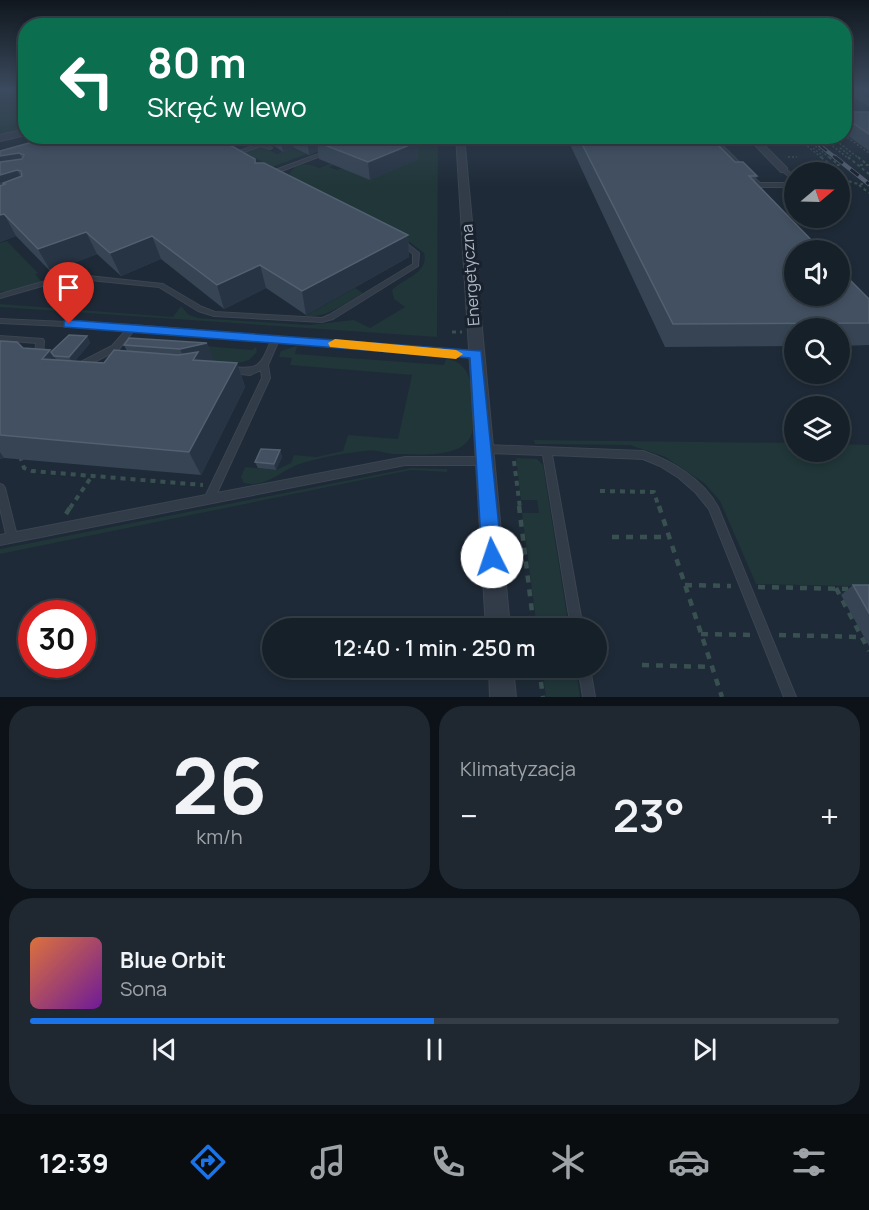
<!DOCTYPE html>
<html lang="pl">
<head>
<meta charset="utf-8">
<style>
	body { margin:0; font-family:Manrope,sans-serif; background:#1f2831; color:#f1f3f6; height:100vh; display:flex; flex-direction:column; font-size:22px; white-space:nowrap }
	* { box-sizing:border-box; margin:0 }
	p { font-size:20px; color:#9ea3a8 }
	.icon { flex:none; width:33px; height:33px; fill:none; stroke:currentColor; stroke-width:2; stroke-linecap:round; stroke-linejoin:round }
	.map { position:relative; height:697px; overflow:hidden }
	.sheet { display:flex; flex-direction:column; gap:9px; padding:9px; background:#0c1217; flex:1 }
	.sheet>* { flex:none }
	.banner { position:absolute; left:18px; top:18px; width:834px; height:126px; border-radius:24px; box-shadow:0 3px 9px #0003,0 0 0 2px #353e46; background:#0b6e4f; color:#fff; overflow:hidden }
	.needle { width:39px; rotate:71deg }
	.buttons { position:absolute; left:784px; top:162px; display:grid; gap:12px }
	.buttons a { display:grid; place-items:center; width:66px; height:66px; border-radius:50%; background:#162029; box-shadow:0 3px 9px #0003,0 0 0 2px #353e46; font-size:30px }
	.speed { position:absolute; left:18px; top:600px; display:flex; gap:12px; font-size:30px; font-weight:700; text-align:center }
	.speed>* { display:grid; place-content:center; width:78px; height:78px; border-radius:50%; background:#162029; box-shadow:0 3px 9px #0003,0 0 0 2px #353e46; line-height:1 }
	.speed .limit { border:9px solid #d22; background:#fff; color:#111 }
	.pin { position:absolute; display:grid; place-items:center; width:51px; height:51px; color:#fff; margin:-62px -26px; border-radius:50% 50% 50% 0; rotate:-45deg; box-shadow:0 0 6px #0007 }
	.pin .icon { rotate:45deg }
	.me { position:absolute; width:66px; margin:-33px; rotate:356deg; stroke-linejoin:round; filter:drop-shadow(0 0 4px #0008) }
	.turn { display:flex; align-items:center; gap:21px; height:126px; padding:0 30px; font-size:27px }
	.turn .icon { width:78px; height:78px; stroke-width:2.5 }
	.turn b { display:block; font-size:42px; line-height:51px }
	.big { font-size:45px; font-weight:600; line-height:1.1 }
	.sheet .widget { flex:1; display:flex; flex-direction:column; justify-content:center; gap:9px; min-width:0; padding:0 21px; border-radius:24px; background:#1f2831 }
	.sheet .dial { align-items:center; gap:0 }
	.dial b { font-size:78px; line-height:1 }
	.song { display:flex; align-items:center; gap:18px }
	.cover { width:72px; height:72px; border-radius:9px; background:linear-gradient(135deg,hsl(20 70% 55%),hsl(280 70% 35%)) }
	.played { height:6px; border-radius:3px; background:linear-gradient(90deg,#1a73e8 50%,#353e46 50%) }
	.keys { display:flex; justify-content:space-around; direction:ltr }
	.heat { display:flex; justify-content:space-between; align-items:center; font-size:33px; direction:ltr }
	.sheet .tiles { flex:1; display:grid; gap:9px; grid-template-columns:1fr 1fr }
	.widget:last-child { grid-column:span 2 }
	.trip { position:absolute; left:262px; top:618px; width:345px; height:60px; border-radius:30px; background:#162029; box-shadow:0 3px 9px #0003,0 0 0 2px #353e46; font-weight:600; line-height:60px; text-align:center }
	.dock { display:flex; height:96px; justify-content:space-around; align-items:center; background:#090d10; color:#9ea3a8 }
	.dock .icon { width:42px; height:42px }
	.dock .selected { color:#1a73e8 }
	.dock b { font-size:27px; color:#f1f3f6 }
	.map>svg:first-child { display:block }
	.green { fill:#203638 }
	.lines { fill:none; stroke-linecap:round; stroke-linejoin:round }
	.service-casing { stroke:#3b4551; stroke-width:2 }
	.minor-casing { stroke:#3b4551; stroke-width:2 }
	.tertiary-casing { stroke:#3b4551; stroke-width:2 }
	.path-far4 { stroke:#395051; stroke-width:1.5; stroke-dasharray:2 2; stroke-linecap:butt }
	.path-far3 { stroke:#395051; stroke-width:2; stroke-dasharray:3 3; stroke-linecap:butt }
	.path-far2 { stroke:#395051; stroke-width:3; stroke-dasharray:4 4; stroke-linecap:butt }
	.path-far1 { stroke:#395051; stroke-width:4; stroke-dasharray:5 5; stroke-linecap:butt }
	.path { stroke:#395051; stroke-width:4.5; stroke-dasharray:7 7; stroke-linecap:butt }
	.service { fill:#323b48; fill-rule:evenodd }
	.minor { fill:#323b48; fill-rule:evenodd }
	.tertiary { fill:#323b48; fill-rule:evenodd }
	.rail-far1-casing { stroke:#535f6f; stroke-width:4 }
	.rail-casing { stroke:#535f6f; stroke-width:4.5 }
	.rail-far1 { stroke:#18212c; stroke-width:2; stroke-dasharray:8; stroke-linecap:butt }
	.rail { stroke:#18212c; stroke-width:3; stroke-dasharray:10; stroke-linecap:butt }
	.wall { fill:#364454 }
	.shaded-wall { fill:#273444 }
	.building { fill:#435061; stroke:#536070; stroke-width:1.5 }
	.route { fill:#1a73e8; stroke:#114b97; stroke-width:1.5 }
	.slow { fill:#f59e0b }
	.labels { text-anchor:middle; dominant-baseline:central; stroke-width:6; stroke-linejoin:round; paint-order:stroke }
	.street-label { font-size:16px; fill:#acb6c5; stroke:#18212c }
</style>
</head>
<body>
<div class="map">
<svg width="869" height="697" viewBox="0 0 869 697">
	<rect width="100%" height="100%" fill="#1e2a37"/>
	<!-- green -->
	<path class="green" d="M0 90H25V128L0 135Z
		M375 136 438 137 437 337 0 307V304L173 317 181 306 189 315 198 318 309 325 354 320 370 328 405 307 394 299 392 290C404 278 429 273 424 253L398 233 290 177V173C297 162 308 163 319 168L332 163 335 164 329 167 337 170 343 168Z
		M276 141 307 154 272 167 244 152 261 146 277 154 287 150 279 146 272 148 265 144Z
		M7 241 38 273 35 274 41 281 19 289 0 292V243Z
		M355 288 363 293C345 303 326 319 305 316Z
		M134 340 252 350 256 347 257 352 249 360 239 363 129 354 126 347Z
		M297 346 295 354 444 365 446 359C479 363 471 403 473 429 468 460 421 454 398 454 387 455 377 449 366 451 345 453 323 457 303 463 283 468 267 489 244 483L241 477 245 467 276 470 291 463 294 455 316 457 343 451 348 435 398 439 412 375 290 365 292 358 279 357 281 351Z
		M534 440 795 443V452H840V444L869 445V596L852 586 756 584 720 501 704 483 665 457 630 445 535 444Z
		M516 458 537 459 543 465 569 628H537L522 513H539L537 500H521Z
		M411 468 447 469V472L411 470 0 554V549Z
		M542 668H576L580 697H546Z"/>
	<g class="lines">
		<!-- service casing -->
		<g class="service-casing">
			<path id="service" d="M708 136H713L743 166V168H739Z
				M261 143 272 148 270 149 261 146 235 155 231 154Z
				M324 152 328 153 279 172 275 178 271 177 275 170Z
				M782 169H786L795 177V181L782 171Z
				M747 175H751L760 183H795V187H759L747 177Z
				M400 238 419 253 418 266 333 319 322 322 214 316 198 311 159 287 70 278 0 298V294L70 274 163 284 202 307 215 312 322 318 329 315 413 264V254L398 241V239Z
				M0 319 133 325 452 351H476L480 354 476 357H452L278 342 268 365 270 378 217 493 405 457H485L488 458 490 461 488 464 485 465H405L0 545V535L6 534 0 508V484L3 485 5 488 16 532 206 495 262 378 261 370 250 375 231 373 227 370 231 367C260 370 260 366 271 341L135 329 118 350 80 369 76 366 77 364 112 346 127 329 0 323Z
				M0 336 43 339 44 341 43 357 39 360 35 357 36 343 0 340Z
				M486 445 643 451C672 461 703 479 718 507L796 697H784L709 509 696 493 679 478 660 466 643 459 552 455 583 628H571L543 455 486 453 483 452 481 449 483 446Z
				M578 668H590L595 697H583Z"/>
		</g>
		<!-- minor casing -->
		<g class="minor-casing">
			<path id="minor" d="M844 90H852L869 100V105Z
				M456 136H464L510 628H486Z
				M746 136H755L787 168V172H781Z
				M489 668H513L516 697H490Z"/>
		</g>
		<!-- tertiary casing -->
		<g class="tertiary-casing">
			<path id="tertiary" d="M26 129V135L0 141V135Z"/>
		</g>
		<!-- path-far4 -->
		<path class="path-far4" d="M844 135 869 153
			M795 136 823 159
			M803 136 831 159
			M820 136 849 159
			M830 136 860 159
			M217 140 229 136
			M813 148 823 156
			M840 148 851 156
			M788 157H797"/>
		<!-- path-far3 -->
		<path class="path-far3" d="M821 157 839 172
			M829 157 839 165H832
			M848 157 869 174
			M858 157 868 165H860
			M840 173 852 183 863 184
			M859 185 869 193"/>
		<!-- path-far2 -->
		<path class="path-far2" d="M452 332H462"/>
		<!-- path-far1 -->
		<path class="path-far1" d="M20 456 24 468 32 471 203 485
			M514 461 520 508
			M600 491 654 492 659 508
			M70 508 92 476"/>
		<!-- path -->
		<path class="path" d="M519 506 534 628
			M659 506 722 697
			M66 514 71 506
			M612 537H669
			M685 585 731 586
			M758 587 848 589
			M836 588 869 651
			M701 634 752 635
			M779 635 861 637
			M642 665 712 667
			M539 668 543 697"/>
		<!-- service -->
		<use href="#service" class="service"/>
		<!-- minor -->
		<use href="#minor" class="minor"/>
		<!-- tertiary -->
		<use href="#tertiary" class="tertiary"/>
		<!-- rail-far1 casing -->
		<g class="rail-far1-casing">
			<path id="rail-far1" d="M808 136 837 159"/>
		</g>
		<!-- rail casing -->
		<g class="rail-casing">
			<path id="rail" d="M835 157 869 184"/>
		</g>
		<!-- rail-far1 -->
		<use href="#rail-far1" class="rail-far1"/>
		<!-- rail -->
		<use href="#rail" class="rail"/>
	</g>
	<!-- wall -->
	<path class="wall" d="M844 112H869V151L844 133Z
		M253 136H402L417 142 418 159 370 180 319 159 318 151 309 155 294 148 283 152 273 145Z
		M566 136H709L735 162 757 176 755 182 869 299V345L840 346V328H795V346L665 347Z
		M0 151 255 159 256 163 408 235 409 257 306 315 266 288 224 309 161 259 121 276 97 254 51 272 16 236 0 242Z
		M87 336 90 343 75 361 104 363 127 351 124 345 207 343 214 361 237 363 245 387 201 475 4 458 0 459V341L23 348 50 350 51 352Z
		M280 450 282 457 276 470 258 468 255 462Z
		M853 585H869V646L841 595Z"/>
	<!-- shaded-wall -->
	<path class="shaded-wall" d="M280 136H292L294 148 283 152Z
		M308 136H354L317 142 318 151 309 155 307 137Z
		M417 142 418 159 370 180 368 162Z
		M19 153 30 173 17 170 28 191 5 184 3 183 11 196 8 197 0 182V156Z
		M4 214 16 236 0 242V215Z
		M86 232 97 254 51 272 38 249Z
		M408 235 409 257 306 315 302 291Z
		M152 236 161 259 121 276 110 253Z
		M260 265 266 288 224 309 217 285Z
		M87 336 90 343 73 364 69 357Z
		M207 343 215 362 188 368 180 349Z
		M50 350 65 373 42 359Z
		M237 363 245 387 201 475 189 452Z
		M280 450 282 457 276 470 274 464Z
		M0 452 4 458 0 459Z"/>
	<!-- building -->
	<path class="building" d="M844 112H869V134L844 117Z
		M54 136H214L255 159V163H264L408 235 302 291 260 265 217 285 152 236 110 253 86 232 38 249 4 214 0 215V186L5 184 3 183 22 176 21 171 17 170 0 175V162L22 159 24 155 19 153 0 156V151Z
		M332 136H402L417 142 368 162 317 142Z
		M578 136H709L735 162H743L757 176H749L821 250H795V296H840V270L869 299V323L673 324Z
		M69 335 87 336 69 357 54 356 51 352Z
		M129 338 207 343 180 349 124 345Z
		M0 341 17 342 23 348 50 350 42 359 104 363 114 350 178 355 198 352 193 360 237 363 189 452 0 435Z
		M261 449 280 450 274 464 255 462Z
		M853 585H869V613Z"/>
	<!-- sky -->
	<linearGradient id="sky" x2="0" y2="1"><stop stop-color="#10171e"/><stop offset="0.48" stop-color="#3b4a5e"/><stop offset="1" stop-color="#3b4a5e" stop-opacity="0"/></linearGradient>
	<rect width="869" height="187" fill="url(#sky)"/>
	<!-- route -->
	<path class="route" d="M69 320 481 351 502 557 499 563 492 566 485 563 482 557 470 358 64 327V321Z"/>
	<!-- slow -->
	<path class="slow" d="M335 339 456 350 463 354 456 359 330 347 328 343Z"/>
	<g class="labels">
		<!-- street labels -->
		<g class="street-label">
			<text transform="translate(470 275) rotate(-94)">Energetyczna</text>
		</g>
	</g>
</svg>
<div class="buttons">
<a><svg class="needle" viewBox="-14 -14 28 28"><path d="M0-13l5 13h-10z" fill="#e53935"/><path d="M0 13l5-13h-10z" fill="#9ea3a8"/></svg></a>
<a><svg class="icon" aria-label="sound" viewBox="0 0 24 24"><path d="M4 9h4l5-4v14l-5-4H4zM17 9q2 3 0 6"/></svg></a>
<a><svg class="icon" aria-label="search" viewBox="0 0 24 24"><circle cx="10" cy="10" r="6"/><path d="M15 15l6 6"/></svg></a>
<a><svg class="icon" aria-label="layers" viewBox="0 0 24 24"><path d="M12 4l9 5-9 5-9-5zM3 14l9 5 9-5"/></svg></a>
</div>
<div class="speed"><div class="limit">30</div></div>
<div class="pin" style="left:69px;top:324px;background:#d93025"><svg class="icon" aria-label="arrive" viewBox="0 0 24 24"><path d="M6 21V4h12l-3 4 3 4H6"/></svg></div>
<svg class="me" style="left:492px;top:557px" viewBox="-20 -20 40 40"><circle r="19" fill="#fff"/><path d="M0-13L10 11 0 6-10 11z" fill="#1a73e8"/></svg>
<div class="trip">12:40 · 1 min · 250 m</div>
<div class="banner">
<div class="turn"><svg class="icon" aria-label="left" viewBox="0 0 24 24"><path d="M17 20v-9H6M10 6l-5 5 5 5"/></svg><div><b>80 m</b>Skręć w lewo</div></div>
</div>
</div>
<section class="sheet">
<div class="tiles">
<div class="widget dial"><b>26</b><p>km/h</p></div>
<div class="widget"><p>Klimatyzacja</p>
<div class="heat"><a>−</a><b class="big">23°</b><a>+</a></div>
</div>
<div class="widget">
<div class="song"><i class="cover"></i><div><b>Blue Orbit</b><p>Sona</p></div></div>
<div class="played"></div>
<div class="keys"><svg class="icon" aria-label="previous" viewBox="0 0 24 24"><path d="M18 5L8 12l10 7zM5 5v14"/></svg><svg class="icon" aria-label="pause" viewBox="0 0 24 24"><path d="M8 5v14M16 5v14"/></svg><svg class="icon" aria-label="next" viewBox="0 0 24 24"><path d="M6 5l10 7-10 7zM19 5v14"/></svg></div>
</div>
</div>
</section>
<nav class="dock">
<b>12:39</b>
<svg class="icon selected" aria-label="directions" viewBox="0 0 24 24"><path d="M12 3l9 9-9 9-9-9zM9 14v-3h6M13 9l2 2-2 2"/></svg>
<svg class="icon" aria-label="music" viewBox="0 0 24 24"><path d="M9 18V5l10-2v13"/><circle cx="6" cy="18" r="3"/><circle cx="16" cy="16" r="3"/></svg>
<svg class="icon" aria-label="phone" viewBox="0 0 24 24"><path d="M5 4h4l2 5-3 2q2 4 5 5l2-3 5 2v4C11 20 4 13 5 4z"/></svg>
<svg class="icon" aria-label="climate" viewBox="0 0 24 24"><path d="M12 3v18M4 7l16 10M4 17L20 7"/></svg>
<svg class="icon" aria-label="car" viewBox="0 0 24 24"><path d="M5 17H2v-5l4-1 3-4h7l3 4 3 1v5h-3M9 17h6M6 11h13"/><circle cx="7" cy="17" r="2"/><circle cx="17" cy="17" r="2"/></svg>
<svg class="icon" aria-label="filters" viewBox="0 0 24 24"><path d="M4 7h16M4 17h16"/><circle cx="9" cy="7" r="2"/><circle cx="15" cy="17" r="2"/></svg>
</nav>
</body>
</html>
